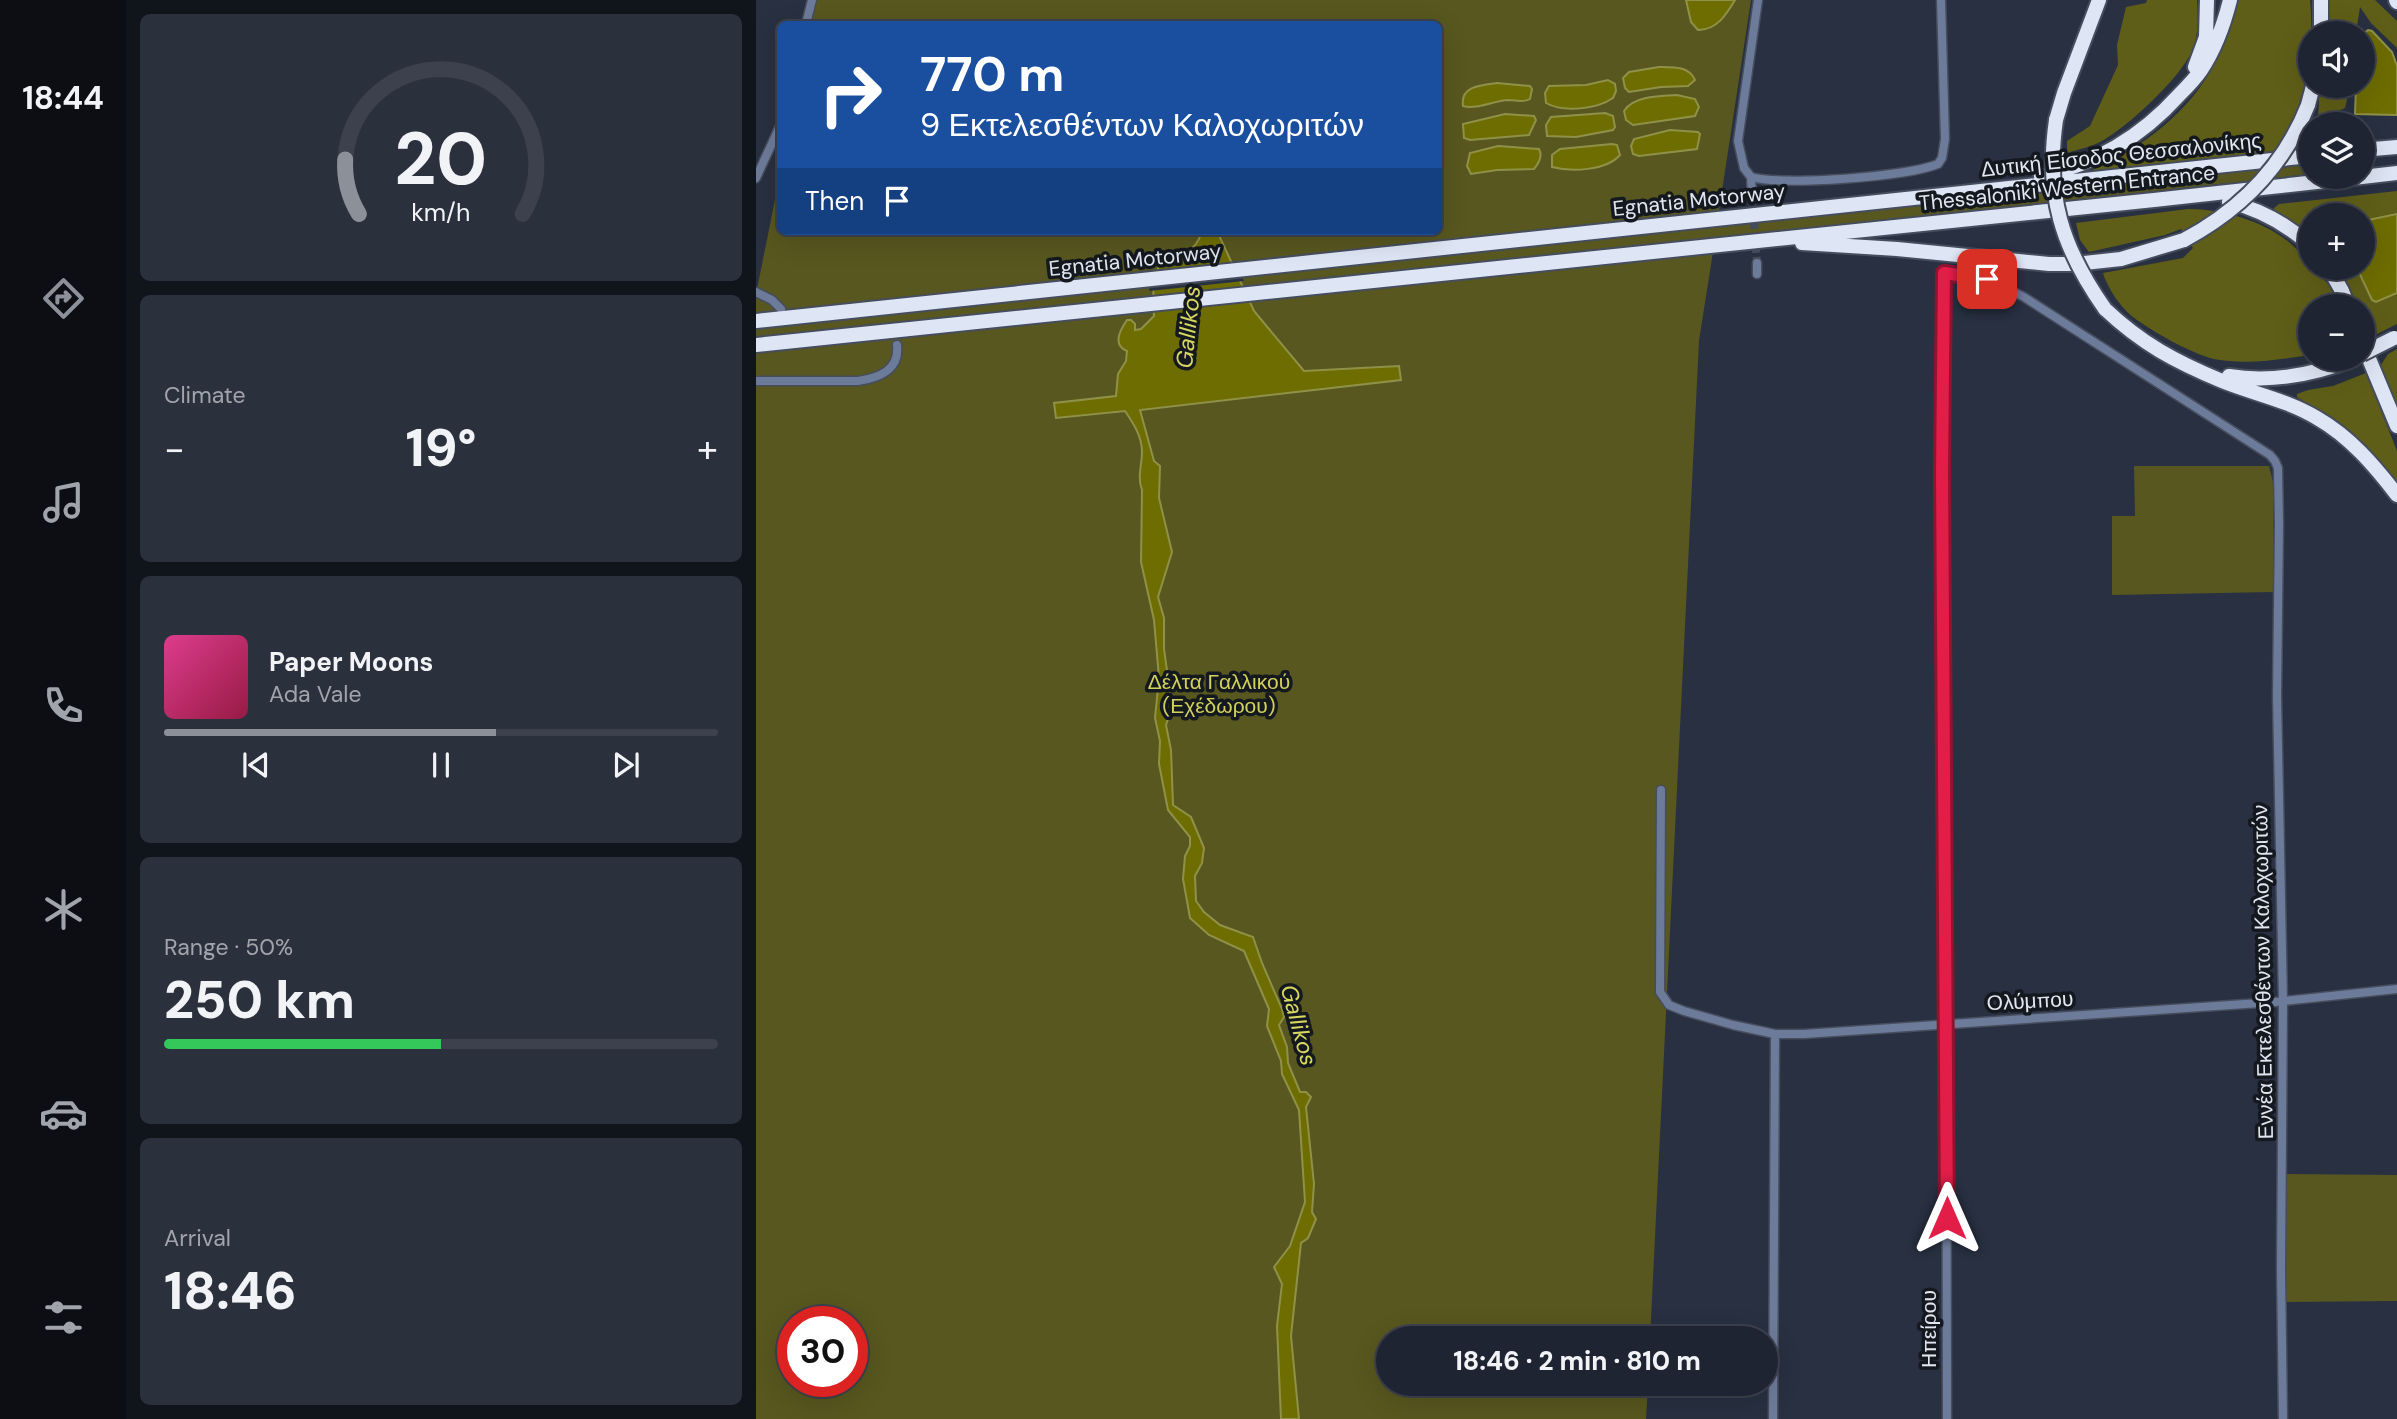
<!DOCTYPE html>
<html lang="en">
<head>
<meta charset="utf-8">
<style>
	body { margin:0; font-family:"DM Sans",sans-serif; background:#2b303d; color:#f1f3f6; height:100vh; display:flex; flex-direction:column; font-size:26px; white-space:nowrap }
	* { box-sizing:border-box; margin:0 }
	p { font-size:23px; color:#a1a4ab }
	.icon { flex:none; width:38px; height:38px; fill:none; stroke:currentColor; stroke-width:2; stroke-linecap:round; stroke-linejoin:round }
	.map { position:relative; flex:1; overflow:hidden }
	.details { display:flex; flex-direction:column; gap:14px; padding:14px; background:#10141b; width:630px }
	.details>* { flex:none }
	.guide { position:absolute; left:21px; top:21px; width:665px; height:214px; border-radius:10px; box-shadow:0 7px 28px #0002,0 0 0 2px #3c414d; background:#1a4fa0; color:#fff; overflow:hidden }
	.controls { position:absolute; left:1542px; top:21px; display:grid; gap:14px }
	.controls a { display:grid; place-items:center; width:77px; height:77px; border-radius:50%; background:#1e2431; box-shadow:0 7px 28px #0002,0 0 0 2px #3c414d; font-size:35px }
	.speed { position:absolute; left:21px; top:1306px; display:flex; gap:14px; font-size:35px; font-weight:700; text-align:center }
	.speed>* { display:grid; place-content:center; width:91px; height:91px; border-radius:50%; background:#1e2431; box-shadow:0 7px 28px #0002,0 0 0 2px #3c414d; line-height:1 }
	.speed .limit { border:10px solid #d22; background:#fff; color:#111 }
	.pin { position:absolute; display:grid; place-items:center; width:60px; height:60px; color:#fff; margin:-30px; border-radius:14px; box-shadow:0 4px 10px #0006 }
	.me { position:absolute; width:77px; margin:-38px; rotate:0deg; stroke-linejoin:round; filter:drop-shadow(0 0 5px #0008) }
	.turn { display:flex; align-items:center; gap:24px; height:147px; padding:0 28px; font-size:32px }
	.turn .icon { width:91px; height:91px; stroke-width:2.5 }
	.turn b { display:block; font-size:49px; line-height:60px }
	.then { display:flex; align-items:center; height:66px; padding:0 28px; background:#0003; gap:14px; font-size:26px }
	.big { font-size:52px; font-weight:800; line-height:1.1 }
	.details .widget { flex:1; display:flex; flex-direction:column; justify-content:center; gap:10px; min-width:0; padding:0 24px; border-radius:10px; background:#2b303d }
	.details .dial { align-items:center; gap:0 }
	.dial svg { height:182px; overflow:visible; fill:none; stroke:#3c414d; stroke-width:7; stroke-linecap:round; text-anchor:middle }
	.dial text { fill:#f1f3f6; stroke:none }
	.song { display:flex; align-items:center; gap:21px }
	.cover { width:84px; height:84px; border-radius:10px; background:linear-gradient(135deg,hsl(330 70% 55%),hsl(340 70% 35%)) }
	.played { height:7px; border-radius:4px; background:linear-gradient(90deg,#8c9099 60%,#3c414d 60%) }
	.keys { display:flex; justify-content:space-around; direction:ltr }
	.heat { display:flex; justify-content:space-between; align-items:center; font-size:38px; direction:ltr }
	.charge { height:10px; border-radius:5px; background:linear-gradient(90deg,#34c759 50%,#3c414d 0) }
	.trip { position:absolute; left:620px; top:1326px; width:402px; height:70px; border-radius:35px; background:#1e2431; box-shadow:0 7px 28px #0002,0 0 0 2px #3c414d; font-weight:800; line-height:70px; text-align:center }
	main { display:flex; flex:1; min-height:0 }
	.tab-bar { display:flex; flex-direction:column; width:126px; justify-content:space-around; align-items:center; background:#0c0e14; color:#a1a4ab }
	.tab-bar .icon { width:49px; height:49px }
	.tab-bar .current { color:#8c9099 }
	.tab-bar b { font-size:32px; color:#f1f3f6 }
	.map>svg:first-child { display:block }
	.green { fill:#58571f; fill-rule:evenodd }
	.forest { fill:#5f5e18 }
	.water { fill:#6e6d01; stroke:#909149; stroke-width:2 }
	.pier { fill:#283041 }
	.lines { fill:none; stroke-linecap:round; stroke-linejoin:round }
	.minor-tunnel { stroke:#444b5b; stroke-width:8; stroke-dasharray:8 4; stroke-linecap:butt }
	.minor-casing { stroke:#464d5d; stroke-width:11 }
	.motorway-casing { stroke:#464d5d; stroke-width:18 }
	.minor { stroke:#6d7b9a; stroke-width:8 }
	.motorway { stroke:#dee5f4; stroke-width:14 }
	.motorway-bridge-casing { stroke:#464d5d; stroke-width:18; stroke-linecap:butt }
	.motorway-bridge { stroke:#dee5f4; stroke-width:14 }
	.route-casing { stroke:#92132f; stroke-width:18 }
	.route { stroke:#e11d48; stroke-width:12 }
	.labels { text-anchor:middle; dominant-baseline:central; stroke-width:7; stroke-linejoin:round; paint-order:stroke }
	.street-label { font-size:21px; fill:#e1e6f1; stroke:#14181f }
	.park-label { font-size:21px; fill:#d2d159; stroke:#14181f }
	.water-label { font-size:23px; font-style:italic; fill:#d8d760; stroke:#14181f }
</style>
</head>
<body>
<main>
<nav class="tab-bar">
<b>18:44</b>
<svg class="icon current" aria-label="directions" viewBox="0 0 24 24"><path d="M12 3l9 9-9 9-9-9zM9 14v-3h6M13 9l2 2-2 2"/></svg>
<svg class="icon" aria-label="music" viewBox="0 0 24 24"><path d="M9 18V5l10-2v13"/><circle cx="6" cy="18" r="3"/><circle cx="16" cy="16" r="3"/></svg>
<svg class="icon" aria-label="phone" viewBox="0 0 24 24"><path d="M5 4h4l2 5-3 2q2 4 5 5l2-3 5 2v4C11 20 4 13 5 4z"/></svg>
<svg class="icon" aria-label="climate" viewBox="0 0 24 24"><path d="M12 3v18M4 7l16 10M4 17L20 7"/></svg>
<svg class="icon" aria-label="car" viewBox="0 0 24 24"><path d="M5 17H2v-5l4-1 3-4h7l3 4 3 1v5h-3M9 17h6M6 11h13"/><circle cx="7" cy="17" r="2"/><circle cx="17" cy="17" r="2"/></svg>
<svg class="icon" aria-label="filters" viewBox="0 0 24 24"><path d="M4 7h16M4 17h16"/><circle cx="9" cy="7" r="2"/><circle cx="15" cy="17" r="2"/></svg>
</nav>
<section class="details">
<div class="widget dial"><svg viewBox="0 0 100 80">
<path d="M14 69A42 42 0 1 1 86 69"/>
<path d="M14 69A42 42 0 0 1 8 45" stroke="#8c9099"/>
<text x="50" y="56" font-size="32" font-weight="700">20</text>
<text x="50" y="72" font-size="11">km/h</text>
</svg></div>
<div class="widget"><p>Climate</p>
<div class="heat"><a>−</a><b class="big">19°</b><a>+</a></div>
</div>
<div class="widget">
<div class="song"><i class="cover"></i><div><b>Paper Moons</b><p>Ada Vale</p></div></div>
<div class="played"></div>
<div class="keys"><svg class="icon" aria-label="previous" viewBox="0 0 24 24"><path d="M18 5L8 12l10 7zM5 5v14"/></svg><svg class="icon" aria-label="pause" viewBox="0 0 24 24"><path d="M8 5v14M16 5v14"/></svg><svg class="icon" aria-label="next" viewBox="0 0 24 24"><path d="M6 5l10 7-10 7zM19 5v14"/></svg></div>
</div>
<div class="widget"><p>Range · 50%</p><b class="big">250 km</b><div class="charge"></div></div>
<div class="widget"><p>Arrival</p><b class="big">18:46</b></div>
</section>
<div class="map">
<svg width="1641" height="1419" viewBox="0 0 1641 1419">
	<rect width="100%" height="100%" fill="#283041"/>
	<!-- green -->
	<path class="green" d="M60 0H995L961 224 1554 161V174L959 239 943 341 894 1339H632V1384H892L890 1419H0V294L24 175V231H682V24H55ZM37 1321H96V1381H37Z
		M1378 466H1513L1517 482 1518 592 1356 595V516H1379Z
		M1529 1174 1641 1175V1301L1529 1302Z"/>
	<!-- forest -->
	<path class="forest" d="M1391 0H1441C1442 18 1443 37 1435 53 1422 80 1369 130 1342 143 1333 147 1321 150 1311 153V141L1334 126 1362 65 1361 45 1370 7 1390 3Z
		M1480 0H1554C1559 51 1550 106 1520 151L1317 178C1368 158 1418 127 1449 80 1465 56 1472 27 1480 0Z
		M1570 0H1619L1641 21V48L1615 23 1604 7 1600 33H1571Z
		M1566 86H1594L1589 108 1562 120 1563 99Z
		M1641 191V214L1607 221 1606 215H1554V240L1518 213V208L1523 204Z
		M1432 209C1466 209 1509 221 1535 244 1542 250 1548 258 1554 264V268H1557L1572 284 1584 306H1554V355C1523 360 1489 365 1458 359 1434 353 1397 332 1377 317 1365 308 1351 287 1347 273L1427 258 1437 248 1425 229 1409 235 1333 252 1324 240 1320 223Z
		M1579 268H1601L1616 300H1625L1641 293V324L1619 335H1612L1607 326 1606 306H1597Z
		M1641 349V415L1623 368 1632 354Z
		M1610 373 1641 451V486L1603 440 1579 421 1541 397V394L1552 390 1577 386Z"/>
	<!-- water -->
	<path class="water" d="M930 0H979C970 15 961 30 942 30L935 22Z
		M1612 30 1616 31 1636 52 1641 66V115L1599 114 1600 86H1606L1607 34Z
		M903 67C917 67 933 66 939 80L932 86 905 87 873 92 869 88 867 78 873 72Z
		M852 80 859 84 860 91 857 98C841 109 808 113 790 103L789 93 793 86 830 85Z
		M741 83 774 86 776 89 774 99C767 103 760 100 752 100 737 101 720 110 707 106 704 86 725 85 741 83Z
		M921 95 939 99 943 107 939 116 877 125 870 120 868 111C877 96 904 96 921 95Z
		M849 113 857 116 859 127 857 130 820 137 791 136 790 125 795 117Z
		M749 114 778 116 780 120 773 135 714 140 708 138 707 124Z
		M914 130 942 132 944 134 941 149 883 156 877 154 875 146 878 139Z
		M856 144 861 145 864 155C850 171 815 172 796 167V155L804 149Z
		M742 146 783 149C787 156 783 163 778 169L741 170 715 174 711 166 714 153Z
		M1641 214V293L1620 302 1616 300 1601 268H1606L1607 221Z
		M444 231H461L498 311 548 371 643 366 645 380 384 410 398 461 404 466 403 498 416 552 402 597 408 618V649L416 707 410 725 415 750 417 805 435 817 448 848 446 863 439 876 440 901 448 912 464 925 497 937 506 963 526 1009 528 1017 523 1025 531 1047 532 1063 544 1092H550L555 1097 550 1107 558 1184 556 1212 560 1219 552 1238 545 1243 535 1336 543 1419H525L521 1326 526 1284 518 1267 534 1246 549 1202 543 1110 526 1074 525 1061 511 1026 513 1009 488 951 453 935 434 918 427 879 429 856 434 846V837L412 810 403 764 404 741 399 718 403 678 398 620 385 562 386 490C381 478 386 464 386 452 386 436 377 423 369 411L300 418 298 403 360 396 362 374 370 361 371 351C356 345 364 330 371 320H375L379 324V330L385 329 398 316C397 296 395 275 408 258 426 256 439 252 445 234Z"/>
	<!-- pier -->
	<path class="pier" d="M479 262 488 281 393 291 397 271Z"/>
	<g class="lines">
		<!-- minor-tunnel -->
		<path class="minor-tunnel" d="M996 197 1001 263"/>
		<!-- minor casing -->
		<g class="minor-casing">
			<path id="minor" d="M50 24 56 0
				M995 177C1027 186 1150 177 1182 164L1186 158 1189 139 1185 0
				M0 178 24 126
				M996 197 995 177 988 168 982 141 1002 0
				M1001 274V263
				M0 292 16 300 25 309
				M0 381H102C123 378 144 370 141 345
				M905 790 904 992 913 1005 928 1011 977 1025 1019 1034H1048L1519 1002 1641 989
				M1017 1419 1019 1034
				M1191 1419 1190 876 1186 473 1188 273 1231 279 1268 297 1514 455 1519 461 1522 468 1523 524 1521 696 1527 1001 1525 1270 1527 1419"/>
		</g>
		<!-- motorway casing -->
		<g class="motorway-casing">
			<path id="motorway" d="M1565 0V33
				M1640 0 1641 2
				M1439 67 1450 37 1451 0
				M1552 105 1557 86
				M1300 120 1308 93 1343 0
				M1606 150 1641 147
				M1285 176C1340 164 1386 136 1423 95 1431 87 1439 79 1445 70 1459 49 1468 24 1474 0
				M1606 177 1641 173
				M1473 202C1504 209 1530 224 1554 245
				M1046 243 1141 249 1293 264H1319L1365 259 1428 240
				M1573 268 1586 291 1592 306
				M1349 309C1386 344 1420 362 1466 381 1498 394 1531 400 1561 418 1594 437 1618 465 1641 495
				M0 321 1554 156
				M1606 342 1641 426
				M0 345 1398 200 1606 177
				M1473 376C1516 383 1557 375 1598 359"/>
		</g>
		<!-- minor -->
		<use href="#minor" class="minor"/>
		<!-- motorway -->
		<use href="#motorway" class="motorway"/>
		<!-- motorway-bridge casing -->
		<g class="motorway-bridge-casing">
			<path id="motorway-bridge" d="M1300 120C1289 195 1306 248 1349 309
				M1428 240C1486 209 1528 166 1552 105
				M1606 354 1638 338"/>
		</g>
		<!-- motorway-bridge -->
		<use href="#motorway-bridge" class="motorway-bridge"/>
	</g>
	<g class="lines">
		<!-- route casing -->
		<g class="route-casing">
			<path id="route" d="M1191 1218 1186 473 1188 273 1231 279"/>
		</g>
		<!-- route -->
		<use href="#route" class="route"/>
	</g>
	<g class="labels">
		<!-- street labels -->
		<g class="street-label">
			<text transform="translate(1365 155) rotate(-6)">Δυτική Είσοδος Θεσσαλονίκης</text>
			<text transform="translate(1311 188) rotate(-6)">Thessaloniki Western Entrance</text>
			<text transform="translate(943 200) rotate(-6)">Egnatia Motorway</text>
			<text transform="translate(379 260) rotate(-6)">Egnatia Motorway</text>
			<text transform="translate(1507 972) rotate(-91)">Εννέα Εκτελεσθέντων Καλοχωριτών</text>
			<text transform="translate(1274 1001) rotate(-3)">Ολύμπου</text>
			<text transform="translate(1173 1329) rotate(-90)">Ηπείρου</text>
		</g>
		<!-- park labels -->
		<g class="park-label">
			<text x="463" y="682">Δέλτα Γαλλικού<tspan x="463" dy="24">(Εχέδωρου)</tspan></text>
		</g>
		<!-- water labels -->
		<g class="water-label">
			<text transform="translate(432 327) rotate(-84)">Gallikos</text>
			<text transform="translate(543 1025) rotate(75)">Gallikos</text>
		</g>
	</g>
</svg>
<div class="controls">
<a><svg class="icon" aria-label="sound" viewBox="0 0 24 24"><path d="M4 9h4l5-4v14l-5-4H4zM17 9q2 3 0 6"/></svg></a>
<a><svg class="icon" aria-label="layers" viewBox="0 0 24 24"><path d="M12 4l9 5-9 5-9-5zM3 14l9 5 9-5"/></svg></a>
<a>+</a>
<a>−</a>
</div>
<div class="speed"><div class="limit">30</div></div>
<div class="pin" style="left:1231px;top:279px;background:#d93025"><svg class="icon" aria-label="arrive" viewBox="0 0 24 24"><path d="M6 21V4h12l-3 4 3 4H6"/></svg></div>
<svg class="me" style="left:1191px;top:1218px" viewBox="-20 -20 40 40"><path d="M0-17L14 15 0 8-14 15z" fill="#e11d48" stroke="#fff" stroke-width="4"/></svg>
<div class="trip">18:46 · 2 min · 810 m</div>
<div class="guide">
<div class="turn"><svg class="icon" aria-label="right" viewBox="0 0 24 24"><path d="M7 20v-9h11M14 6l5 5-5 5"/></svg><div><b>770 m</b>9 Εκτελεσθέντων Καλοχωριτών</div></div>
<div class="then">Then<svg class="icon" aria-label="arrive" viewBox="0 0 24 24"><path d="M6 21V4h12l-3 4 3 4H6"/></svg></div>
</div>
</div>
</main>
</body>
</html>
